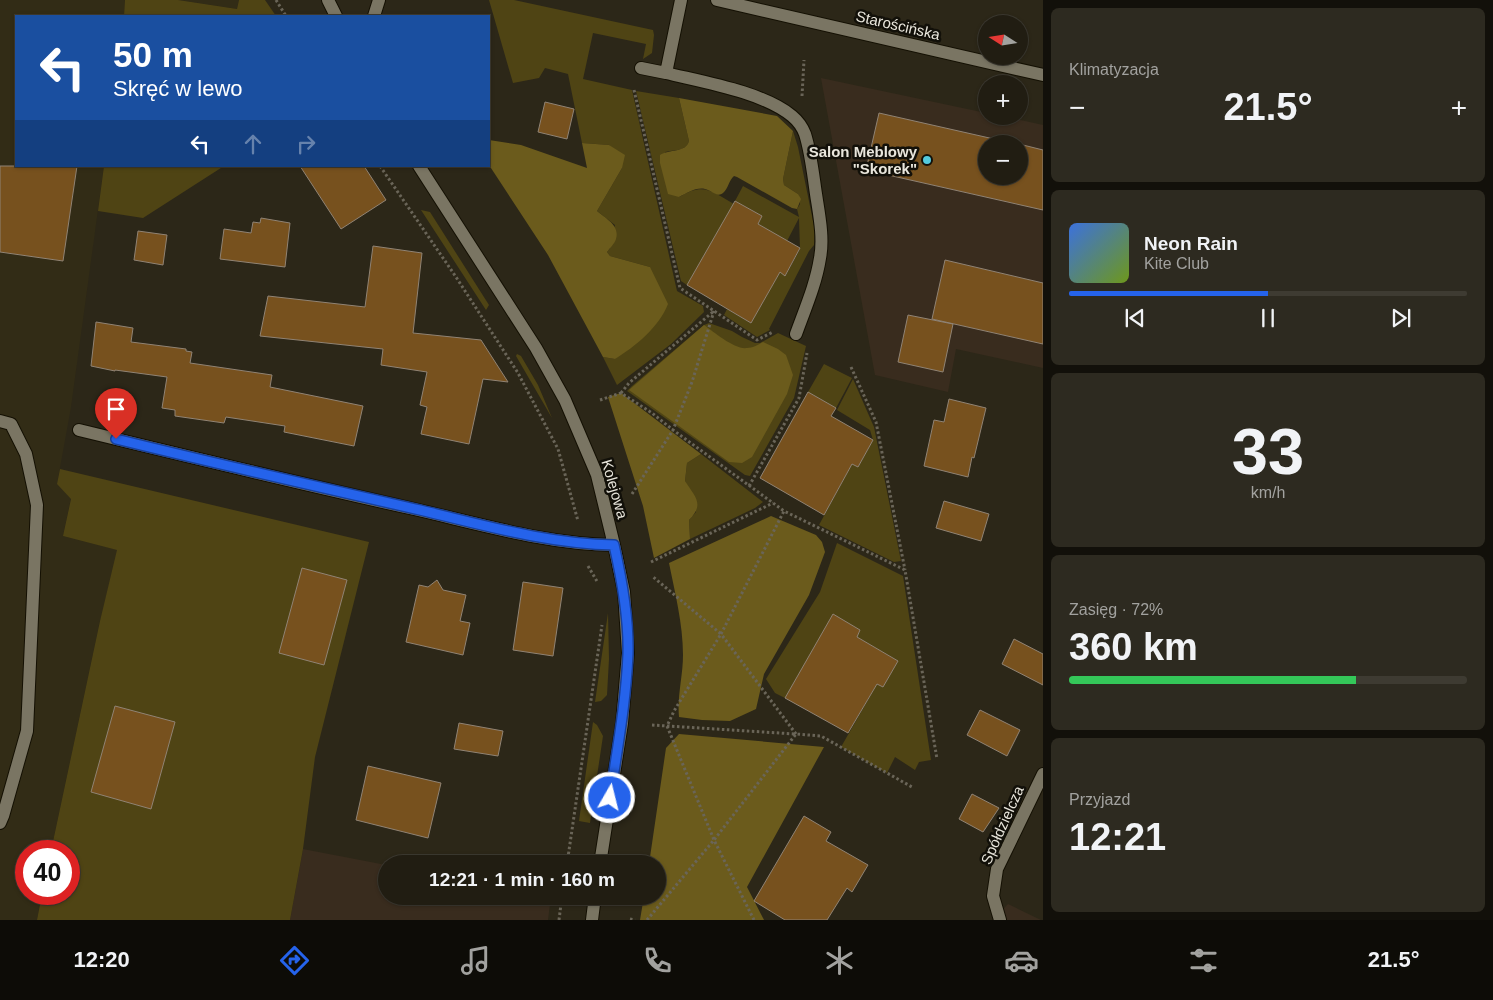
<!DOCTYPE html>
<html lang="pl">
<head>
<meta charset="utf-8">
<style>
	body { margin:0; font-family:Arial,sans-serif; background:#2d2a20; color:#f1f3f6; height:100vh; display:flex; flex-direction:column; font-size:19px; white-space:nowrap }
	* { box-sizing:border-box; margin:0 }
	p { font-size:16px; color:#a2a29f }
	.icon { flex:none; width:28px; height:28px; fill:none; stroke:currentColor; stroke-width:2; stroke-linecap:round; stroke-linejoin:round }
	.map { position:relative; flex:1; overflow:hidden }
	.side { display:flex; flex-direction:column; gap:8px; padding:8px; background:#12100a; width:450px }
	.side>* { flex:none }
	.top-card { position:absolute; left:15px; top:15px; width:475px; height:152px; border-radius:0px; box-shadow:0 1px 4px #0004,0 0 0 1px #3e3b32; background:#1a4fa0; color:#fff; overflow:hidden }
	.needle { width:32px; rotate:282deg }
	.buttons { position:absolute; left:978px; top:15px; display:grid; gap:10px }
	.buttons a { display:grid; place-items:center; width:50px; height:50px; border-radius:50%; background:#211d12; box-shadow:0 1px 4px #0004,0 0 0 1px #3e3b32; font-size:25px }
	.speed { position:absolute; left:15px; top:840px; display:flex; gap:10px; font-size:25px; font-weight:700; text-align:center }
	.speed>* { display:grid; place-content:center; width:65px; height:65px; border-radius:50%; background:#211d12; box-shadow:0 1px 4px #0004,0 0 0 1px #3e3b32; line-height:1 }
	.speed .limit { border:8px solid #d22; background:#fff; color:#111 }
	.pin { position:absolute; display:grid; place-items:center; width:42px; height:42px; color:#fff; margin:-51px -21px; border-radius:50% 50% 50% 0; rotate:-45deg; box-shadow:0 0 5px #0007 }
	.pin .icon { rotate:45deg }
	.me { position:absolute; width:55px; margin:-28px; rotate:8deg; stroke-linejoin:round; filter:drop-shadow(0 0 4px #0008) }
	.turn { display:flex; align-items:center; gap:18px; height:105px; padding:0 15px; font-size:22px }
	.turn .icon { width:65px; height:65px; stroke-width:2.5 }
	.turn b { display:block; font-size:35px; line-height:42px }
	.lanes { display:flex; align-items:center; height:48px; padding:0 15px; background:#0003; justify-content:center; gap:25px; direction:ltr }
	.lanes .off { opacity:.35 }
	.big { font-size:38px; font-weight:800; line-height:1.1 }
	.side .widget { flex:1; display:flex; flex-direction:column; justify-content:center; gap:8px; min-width:0; padding:0 18px; border-radius:8px; background:#2d2a20 }
	.side .dial { align-items:center; gap:0 }
	.dial b { font-size:65px; line-height:1 }
	.song { display:flex; align-items:center; gap:15px }
	.cover { width:60px; height:60px; border-radius:8px; background:linear-gradient(135deg,hsl(220 70% 55%),hsl(80 70% 35%)) }
	.played { height:5px; border-radius:2px; background:linear-gradient(90deg,#2563eb 50%,#3e3b32 50%) }
	.keys { display:flex; justify-content:space-around; direction:ltr }
	.heat { display:flex; justify-content:space-between; align-items:center; font-size:28px; direction:ltr }
	.charge { height:8px; border-radius:4px; background:linear-gradient(90deg,#34c759 72%,#3e3b32 0) }
	.trip { position:absolute; left:378px; top:855px; width:288px; height:50px; border-radius:25px; background:#211d12; box-shadow:0 1px 4px #0004,0 0 0 1px #3e3b32; font-weight:800; line-height:50px; text-align:center }
	.tab-bar { display:flex; height:80px; justify-content:space-around; align-items:center; background:#0d0c07; color:#a2a29f }
	.tab-bar .icon { width:35px; height:35px }
	.tab-bar .current { color:#2563eb }
	.tab-bar b { font-size:22px; color:#f1f3f6 }
	main { display:flex; flex:1; min-height:0 }
	.map>svg:first-child { display:block }
	.commercial { fill:#392c1e; fill-rule:evenodd }
	.built { fill:#322c16 }
	.green { fill:#4f4414 }
	.forest { fill:#6b5b1c }
	.building { fill:#77511e; stroke:#908374 }
	.lines { fill:none; stroke-linecap:round; stroke-linejoin:round }
	.minor-casing { stroke:#141003; stroke-width:14 }
	.path { stroke:#6a6558; stroke-width:3; stroke-dasharray:2.5 2.5; stroke-linecap:butt }
	.minor { stroke:#7a7563; stroke-width:12 }
	.route-casing { stroke:#184099; stroke-width:12 }
	.route { stroke:#2563eb; stroke-width:9 }
	.poi-dot { fill:#54cadd; stroke:#121009; stroke-width:2 }
	.labels { text-anchor:middle; dominant-baseline:central; stroke-width:5; stroke-linejoin:round; paint-order:stroke }
	.street-label { font-size:15px; fill:#e9e6dc; stroke:#121009 }
	.poi-label { font-size:15px; font-weight:bold; fill:#e9e6dc; stroke:#121009; text-anchor:end }
</style>
</head>
<body>
<main>
<div class="map">
<svg width="1043" height="920" viewBox="0 0 1043 920">
	<rect width="100%" height="100%" fill="#2c2718"/>
	<!-- commercial -->
	<path class="commercial" d="M821 78 986 113V116H1002L1043 125V368L956 349 948 392 875 375ZM986 144H1019V176H986Z
		M303 849 386 865V896H551L548 920H290Z
		M1008 904 1041 920H993Z"/>
	<!-- built -->
	<path class="built" d="M0 0H125L124 16H16V166H104L71 407 57 484 71 498 63 536 118 550 100 621 51 851H26V894H42L37 920H0Z
		M178 0H239L237 9Z"/>
	<!-- green -->
	<path class="green" d="M125 0H178L237 9 239 0H265L276 16H124Z
		M489 0H514L653 30 654 35 652 53 643 59 646 44 593 33 583 79 632 90 677 291 703 306 704 312 671 344 617 385 603 357 615 359 650 267 610 256 607 252 610 248 615 225 597 211 622 168 609 145 582 143 568 74 545 68 539 78 513 83Z
		M636 91 679 98 689 141C687 151 674 150 665 152L679 197C704 182 711 191 734 204L687 285 681 281Z
		M793 131 798 147 815 231 814 245 809 251 769 329 770 330 757 337 724 315 727 309 751 323 780 272 786 275 800 249 799 218 787 241 758 224 762 216 735 201 743 186 799 217 797 209 800 204 798 194 784 185 783 179Z
		M104 166H224L143 218 98 211Z
		M421 210 430 212 489 305 486 310Z
		M709 323 732 331 742 337 755 343H760L778 333 806 346 794 398 750 476 745 475 627 391 632 386 704 325Z
		M517 354 521 356 538 385 552 418 516 356Z
		M824 364 852 378 836 408 808 392Z
		M853 379 874 427 901 561 894 562 819 525 852 464 858 467 873 440 870 430 837 410Z
		M701 454 763 502 755 508 690 539 689 520 696 512 685 481 687 463Z
		M60 469 369 542 315 757 303 849 290 920H37L42 894H69V851H51L100 621 117 550 63 536 71 499 57 484Z
		M837 543 903 576 931 760 919 762 915 770 895 757 887 773 841 747 877 684 883 687 898 661 857 637 860 630 833 615 785 698 775 693 766 679 820 592Z
		M608 613 609 659 607 695 601 701 595 702Z
		M593 722 597 725 603 736 590 823 579 821Z"/>
	<!-- forest -->
	<path class="forest" d="M679 98 777 116 793 131 783 179 784 185 798 194 801 199 797 209 792 208 737 177 734 176C729 180 728 189 723 193 717 198 711 190 705 189 696 187 687 193 679 197L668 194 660 163V155C669 149 686 153 689 141Z
		M489 140 521 145 587 168 582 143 609 145 625 155 622 168 597 211C606 219 620 225 616 239 615 243 610 248 607 252L610 256 650 267 668 304C659 327 636 346 615 359L603 357 548 255 489 165Z
		M704 325C714 332 735 350 747 348 752 348 758 345 763 342L778 349 786 355 793 375 787 394 752 457 742 463 729 462 629 390Z
		M621 393 701 454 687 463 685 481C695 497 705 504 689 520L690 539 654 558 643 506 608 397Z
		M771 516 816 535 822 542 825 552 809 595 764 674 756 709 730 721 702 720 679 717C677 696 683 676 683 655 683 624 675 593 669 563Z
		M679 734 824 747 747 887 764 920H640L644 896H656V864H649L666 748Z"/>
	<!-- building -->
	<path class="building" d="M545 102 574 109 567 139 538 132Z
		M879 113 1016 144H986V176H1019V144L1043 150V210L866 170Z
		M0 166H77L63 261 0 252Z
		M300 166H364L386 200 341 229Z
		M735 201 762 216 758 224 800 248 785 276 780 272 751 323 687 285Z
		M261 218 290 223 285 267 220 259 224 229 251 233 253 222 260 223Z
		M138 231 167 235 163 265 134 260Z
		M373 246 422 253 413 333 481 340 508 382 483 379 469 444 421 434 427 407 420 405 427 372 381 365 383 349 260 336 268 296 365 307Z
		M945 260 1043 283V344L932 319Z
		M908 315 953 324 943 372 898 362Z
		M96 322 133 328 131 342 186 349V351L192 352 190 363 272 375 270 387 363 406 354 446 284 432 285 426 226 417 224 423 175 416V410L162 408 167 377 115 370V371L91 366Z
		M808 392 836 408 831 416 873 440 858 467 852 464 824 515 760 478Z
		M949 399 986 408 974 458 972 457 968 477 924 466 934 420 944 422Z
		M944 501 989 514 981 541 936 528Z
		M302 568 347 580 324 665 279 653Z
		M437 580 443 590 466 595 460 621 470 623 463 655 406 642 419 585 428 587Z
		M523 582 563 588 553 656 513 650Z
		M833 614 860 630 857 637 898 661 883 687 877 684 848 733 785 698Z
		M1014 639 1043 654V685L1002 664Z
		M115 706 175 722 151 809 91 792Z
		M980 710 1020 730 1007 756 967 735Z
		M459 723 503 731 498 756 454 749Z
		M368 766 441 783 428 838 356 820Z
		M972 794 999 808 983 832 959 819Z
		M804 816 831 832 826 841 868 865 852 892 847 888 827 920H785L754 901Z"/>
	<g class="lines">
		<!-- minor casing -->
		<g class="minor-casing">
			<path id="minor" d="M328 0 336 16
				M681 0 666 73C703 82 763 92 792 116 798 121 802 126 805 134 811 153 813 174 816 194 819 214 824 238 820 258 816 284 805 309 796 334
				M717 0 1043 75
				M374 16 379 0
				M641 68 666 73
				M419 166 536 348 565 400 597 475 614 545 624 592 628 653 622 723 600 864
				M0 421 11 424 26 454 37 505 27 731 3 816 0 823
				M79 430C190 457 302 484 414 509 480 524 546 544 614 545
				M592 920 595 896
				M1000 920 993 896 997 869 1043 774"/>
		</g>
		<!-- path -->
		<path class="path" d="M276 0 286 16
			M634 90 680 288 757 340 773 332
			M802 96 804 60
			M380 166 456 277 518 373 558 449 578 521
			M851 367 876 422 905 570
			M621 393 629 383 714 311
			M600 400 621 393 652 413 673 430 692 382 714 311
			M749 486 799 398 807 353
			M632 494 673 430 784 511
			M651 562 773 503
			M588 566 598 583
			M652 725 795 734
			M796 734 721 634 784 511 905 570 937 759
			M567 864 602 625
			M630 919 635 920
			M559 920 562 896
			M647 920 714 840 667 726 674 711 721 634 652 576
			M754 920 714 840 796 734 821 736 912 787"/>
		<!-- minor -->
		<use href="#minor" class="minor"/>
	</g>
	<g class="lines">
		<!-- route casing -->
		<g class="route-casing">
			<path id="route" d="M116 439C217 464 319 487 420 510 484 525 548 544 614 545 622 580 629 617 628 654 626 702 617 750 610 798"/>
		</g>
		<!-- route -->
		<use href="#route" class="route"/>
	</g>
	<!-- markers -->
	<circle class="poi-dot" cx="927" cy="160" r="5"/>
	<g class="labels">
		<!-- street labels -->
		<g class="street-label">
			<text transform="translate(898 25) rotate(13)">Starościńska</text>
			<text transform="translate(615 489) rotate(74)">Kolejowa</text>
			<text transform="translate(1002 825) rotate(-66)">Spółdzielcza</text>
		</g>
		<!-- poi labels -->
		<g class="poi-label">
			<text x="917" y="151">Salon Meblowy<tspan x="917" dy="17">"Skorek"</tspan></text>
		</g>
	</g>
</svg>
<div class="buttons">
<a><svg class="needle" viewBox="-14 -14 28 28"><path d="M0-13l5 13h-10z" fill="#e53935"/><path d="M0 13l5-13h-10z" fill="#a2a29f"/></svg></a>
<a>+</a>
<a>−</a>
</div>
<div class="speed"><div class="limit">40</div></div>
<div class="pin" style="left:116px;top:439px;background:#d93025"><svg class="icon" aria-label="arrive" viewBox="0 0 24 24"><path d="M6 21V4h12l-3 4 3 4H6"/></svg></div>
<svg class="me" style="left:610px;top:798px" viewBox="-20 -20 40 40"><circle r="17" fill="#2563eb" stroke="#fff" stroke-width="3"/><path d="M0-11L8 9 0 5-8 9z" fill="#fff"/></svg>
<div class="trip">12:21 · 1 min · 160 m</div>
<div class="top-card">
<div class="turn"><svg class="icon" aria-label="left" viewBox="0 0 24 24"><path d="M17 20v-9H6M10 6l-5 5 5 5"/></svg><div><b>50 m</b>Skręć w lewo</div></div>
<div class="lanes"><svg class="icon" aria-label="left" viewBox="0 0 24 24"><path d="M17 20v-9H6M10 6l-5 5 5 5"/></svg><svg class="icon off" aria-label="ahead" viewBox="0 0 24 24"><path d="M12 20V5M6 11l6-6 6 6"/></svg><svg class="icon off" aria-label="right" viewBox="0 0 24 24"><path d="M7 20v-9h11M14 6l5 5-5 5"/></svg></div>
</div>
</div>
<section class="side">
<div class="widget"><p>Klimatyzacja</p>
<div class="heat"><a>−</a><b class="big">21.5°</b><a>+</a></div>
</div>
<div class="widget">
<div class="song"><i class="cover"></i><div><b>Neon Rain</b><p>Kite Club</p></div></div>
<div class="played"></div>
<div class="keys"><svg class="icon" aria-label="previous" viewBox="0 0 24 24"><path d="M18 5L8 12l10 7zM5 5v14"/></svg><svg class="icon" aria-label="pause" viewBox="0 0 24 24"><path d="M8 5v14M16 5v14"/></svg><svg class="icon" aria-label="next" viewBox="0 0 24 24"><path d="M6 5l10 7-10 7zM19 5v14"/></svg></div>
</div>
<div class="widget dial"><b>33</b><p>km/h</p></div>
<div class="widget"><p>Zasięg · 72%</p><b class="big">360 km</b><div class="charge"></div></div>
<div class="widget"><p>Przyjazd</p><b class="big">12:21</b></div>
</section>
</main>
<nav class="tab-bar">
<b>12:20</b>
<svg class="icon current" aria-label="directions" viewBox="0 0 24 24"><path d="M12 3l9 9-9 9-9-9zM9 14v-3h6M13 9l2 2-2 2"/></svg>
<svg class="icon" aria-label="music" viewBox="0 0 24 24"><path d="M9 18V5l10-2v13"/><circle cx="6" cy="18" r="3"/><circle cx="16" cy="16" r="3"/></svg>
<svg class="icon" aria-label="phone" viewBox="0 0 24 24"><path d="M5 4h4l2 5-3 2q2 4 5 5l2-3 5 2v4C11 20 4 13 5 4z"/></svg>
<svg class="icon" aria-label="climate" viewBox="0 0 24 24"><path d="M12 3v18M4 7l16 10M4 17L20 7"/></svg>
<svg class="icon" aria-label="car" viewBox="0 0 24 24"><path d="M5 17H2v-5l4-1 3-4h7l3 4 3 1v5h-3M9 17h6M6 11h13"/><circle cx="7" cy="17" r="2"/><circle cx="17" cy="17" r="2"/></svg>
<svg class="icon" aria-label="filters" viewBox="0 0 24 24"><path d="M4 7h16M4 17h16"/><circle cx="9" cy="7" r="2"/><circle cx="15" cy="17" r="2"/></svg>
<b>21.5°</b>
</nav>
</body>
</html>
